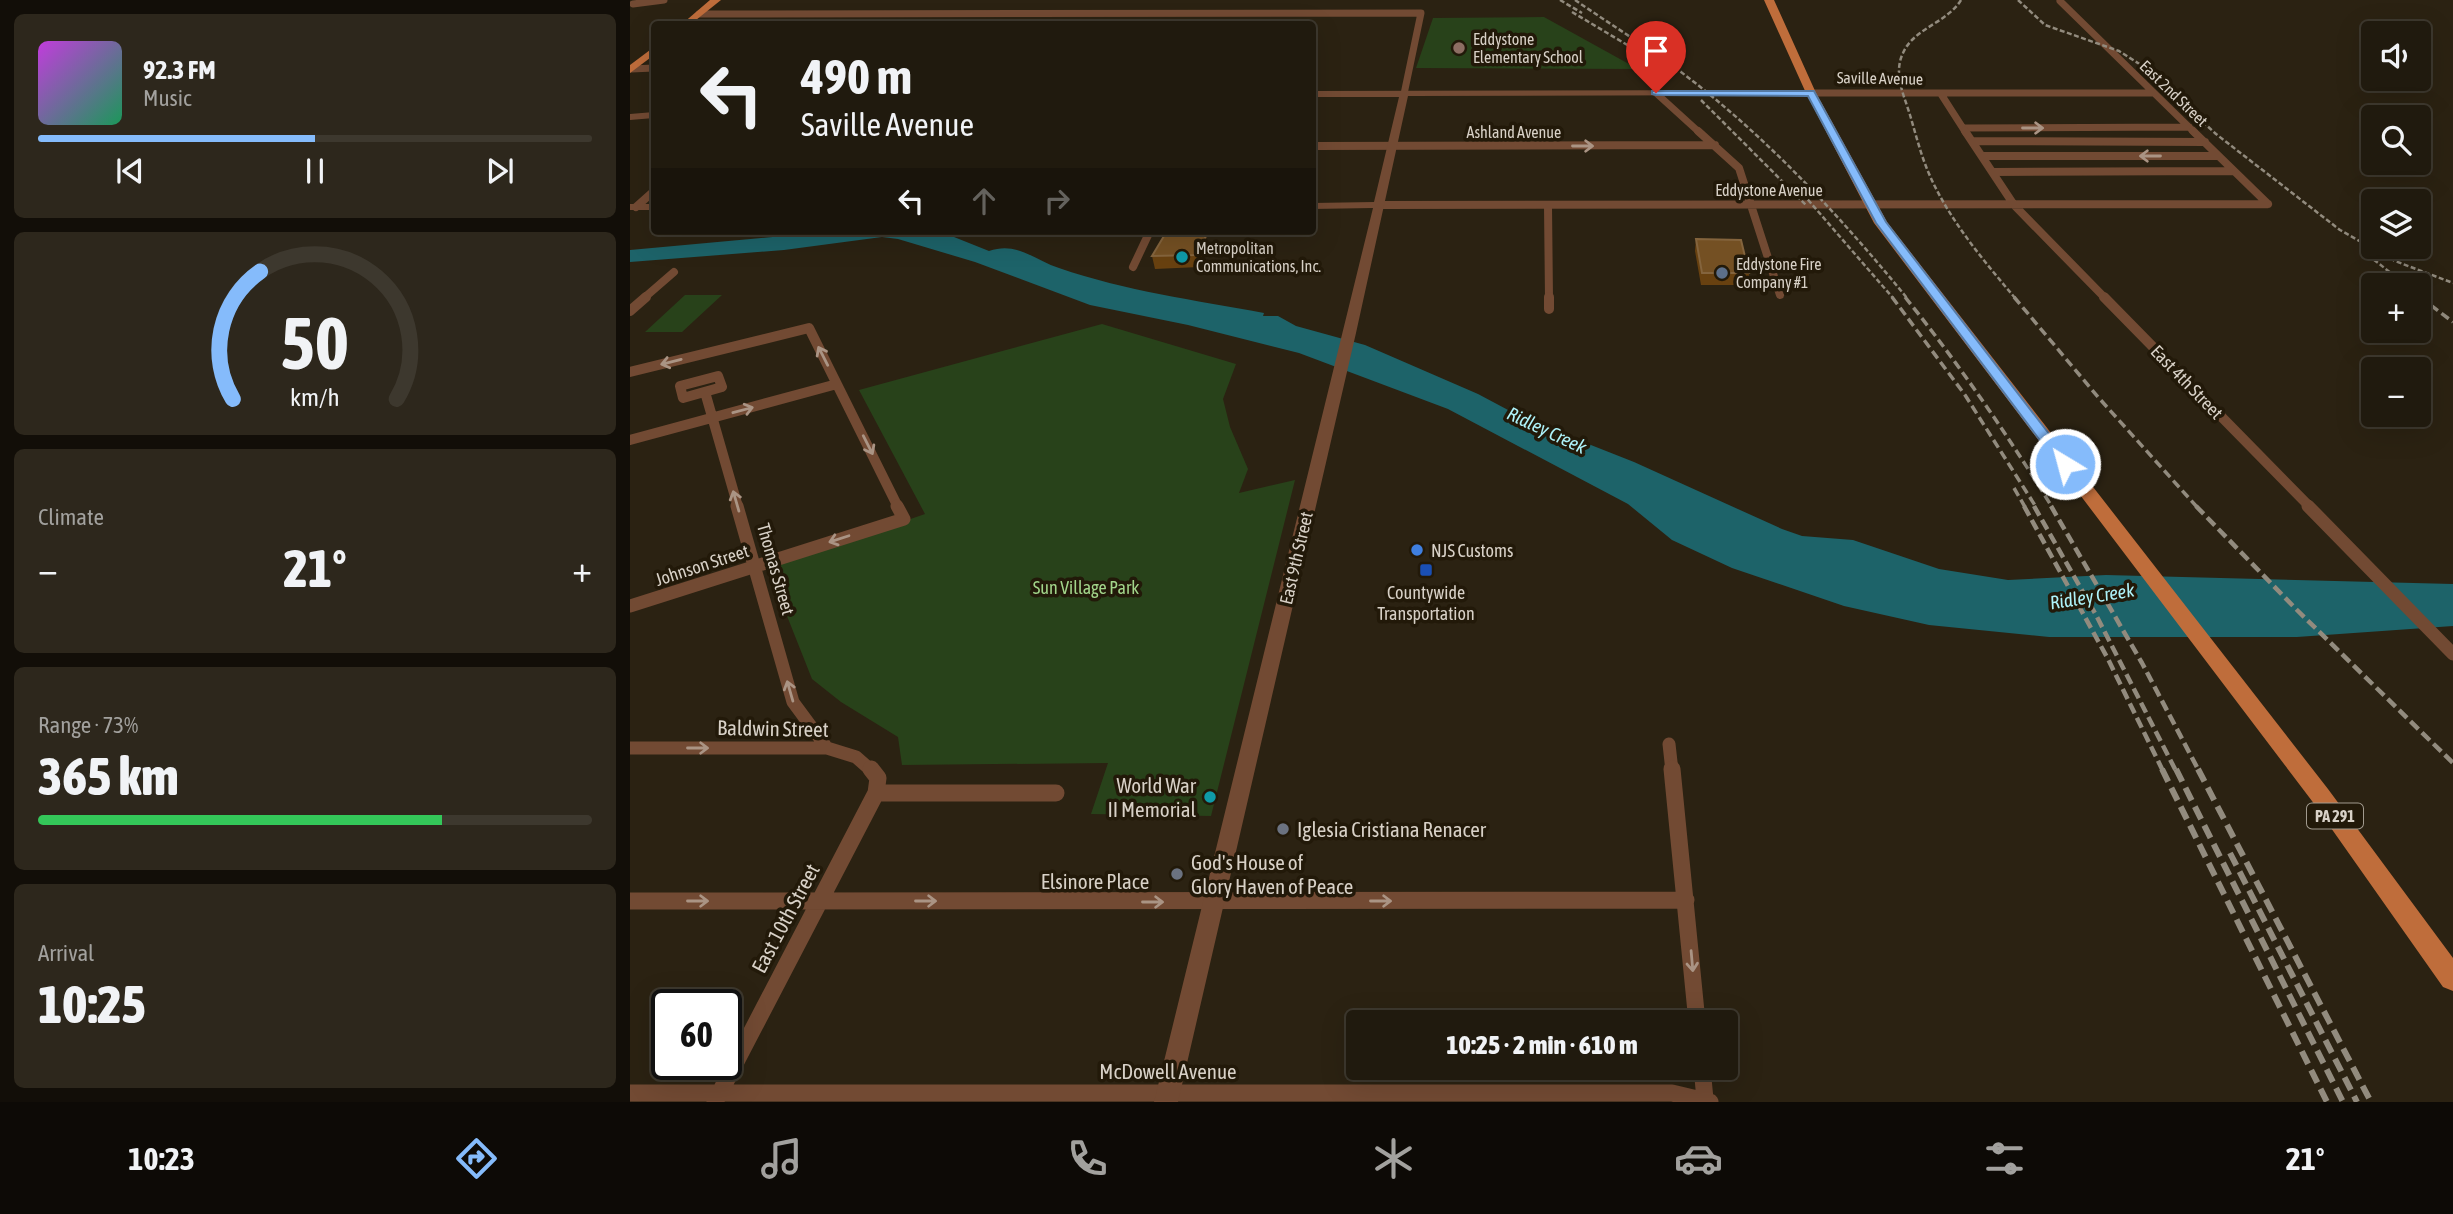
<!DOCTYPE html>
<html lang="en">
<head>
<meta charset="utf-8">
<style>
	body { margin:0; font-family:"Asap Condensed",sans-serif; background:#2d271c; color:#f1f3f6; height:100vh; display:flex; flex-direction:column; font-size:26px; white-space:nowrap }
	* { box-sizing:border-box; margin:0 }
	p { font-size:23px; color:#a2a19e }
	.icon { flex:none; width:38px; height:38px; fill:none; stroke:currentColor; stroke-width:2; stroke-linecap:round; stroke-linejoin:round }
	.map { position:relative; flex:1; overflow:hidden }
	.drawer { display:flex; flex-direction:column; gap:14px; padding:14px; background:#120e08; width:630px }
	.drawer>* { flex:none }
	.top-card { position:absolute; left:21px; top:21px; width:665px; height:214px; border-radius:7px; box-shadow:0 7px 28px #0002,0 0 0 2px #3d382e; background:#201a0e; color:#f1f3f6; overflow:hidden }
	.fabs { position:absolute; left:1731px; top:21px; display:grid; gap:14px }
	.fabs a { display:grid; place-items:center; width:70px; height:70px; border-radius:7px; background:#201a0e; box-shadow:0 7px 28px #0002,0 0 0 2px #3d382e; font-size:35px }
	.speed { position:absolute; left:21px; top:989px; display:flex; gap:14px; font-size:35px; font-weight:700; text-align:center }
	.speed>* { display:grid; place-content:center; width:91px; height:91px; border-radius:50%; background:#201a0e; box-shadow:0 7px 28px #0002,0 0 0 2px #3d382e; line-height:1 }
	.speed .limit { border:4px solid #111; border-radius:10px; background:#fff; color:#111 }
	.pin { position:absolute; display:grid; place-items:center; width:60px; height:60px; color:#fff; margin:-72px -30px; border-radius:50% 50% 50% 0; rotate:-45deg; box-shadow:0 0 7px #0007 }
	.pin .icon { rotate:45deg }
	.me { position:absolute; width:77px; margin:-38px; rotate:323deg; stroke-linejoin:round; filter:drop-shadow(0 0 5px #0008) }
	.turn { display:flex; align-items:center; gap:24px; height:147px; padding:0 35px; font-size:32px }
	.turn .icon { width:91px; height:91px; stroke-width:2.5 }
	.turn b { display:block; font-size:49px; line-height:60px }
	.lanes { display:flex; align-items:center; height:66px; padding:0 35px; background:#0003; justify-content:center; gap:35px; direction:ltr }
	.lanes .off { opacity:.35 }
	.big { font-size:52px; font-weight:800; line-height:1.1 }
	.drawer .tile { flex:1; display:flex; flex-direction:column; justify-content:center; gap:10px; min-width:0; padding:0 24px; border-radius:10px; background:#2d271c }
	.drawer .dial { align-items:center; gap:0 }
	.dial svg { height:182px; overflow:visible; fill:none; stroke:#3d382e; stroke-width:7; stroke-linecap:round; text-anchor:middle }
	.dial text { fill:#f1f3f6; stroke:none }
	.song { display:flex; align-items:center; gap:21px }
	.cover { width:84px; height:84px; border-radius:10px; background:linear-gradient(135deg,hsl(290 70% 55%),hsl(150 70% 35%)) }
	.played { height:7px; border-radius:4px; background:linear-gradient(90deg,#85bbfb 50%,#3d382e 50%) }
	.keys { display:flex; justify-content:space-around; direction:ltr }
	.heat { display:flex; justify-content:space-between; align-items:center; font-size:38px; direction:ltr }
	.charge { height:10px; border-radius:5px; background:linear-gradient(90deg,#34c759 73%,#3d382e 0) }
	.trip { position:absolute; left:716px; top:1010px; width:392px; height:70px; border-radius:7px; background:#201a0e; box-shadow:0 7px 28px #0002,0 0 0 2px #3d382e; font-weight:800; line-height:70px; text-align:center }
	.menu { display:flex; height:112px; justify-content:space-around; align-items:center; background:#0d0a06; color:#a2a19e }
	.menu .icon { width:49px; height:49px }
	.menu .active { color:#85bbfb }
	.menu b { font-size:32px; color:#f1f3f6 }
	main { display:flex; flex:1; min-height:0 }
	.map>svg:first-child { display:block }
	.green { fill:#28421a }
	.water { fill:#1d6369 }
	.lines { fill:none; stroke-linecap:round; stroke-linejoin:round }
	.minor-far4 { stroke:#724a33; stroke-width:7 }
	.minor-far3 { stroke:#724a33; stroke-width:8 }
	.minor-far2 { stroke:#724a33; stroke-width:10 }
	.minor-far1 { stroke:#724a33; stroke-width:13 }
	.minor { stroke:#724a33; stroke-width:17 }
	.tertiary { fill:#724a33; fill-rule:evenodd }
	.primary { fill:#bf6d3b; fill-rule:evenodd }
	.rail-far3 { stroke:#928b7e; stroke-width:2.5; stroke-dasharray:5 2.5; stroke-linecap:butt }
	.rail-far2 { stroke:#928b7e; stroke-width:3.5; stroke-dasharray:9 4.5; stroke-linecap:butt }
	.rail-far1 { stroke:#928b7e; stroke-width:4.5; stroke-dasharray:11 5; stroke-linecap:butt }
	.rail { stroke:#928b7e; stroke-width:6; stroke-dasharray:14 7; stroke-linecap:butt }
	.wall { fill:#684110 }
	.shaded-wall { fill:#4b2e08 }
	.building { fill:#745023; stroke:#84643d; stroke-width:2 }
	.oneway { stroke:#aa9484 }
	.route { fill:#85bbfb; stroke:#567aa3; stroke-width:2 }
	.education-dot { fill:#8d6e63; stroke:#221909; stroke-width:2.5 }
	.culture-dot { fill:#0f9aa8; stroke:#221909; stroke-width:2.5 }
	.service-dot { fill:#5c6f8a; stroke:#221909; stroke-width:2.5 }
	.shop-dot { fill:#3f7fe0; stroke:#221909; stroke-width:2.5 }
	.transit-dot { fill:#1a4fb4; stroke:#221909; stroke-width:2.5 }
	.worship-dot { fill:#6b7280; stroke:#221909; stroke-width:2.5 }
	.labels { text-anchor:middle; dominant-baseline:central; stroke-width:7; stroke-linejoin:round; paint-order:stroke }
	.far-poi-label { font-size:16px; fill:#d8d1c7; stroke:#221909; text-anchor:start }
	.far-street-label { font-size:16px; fill:#d8d1c7; stroke:#221909 }
	.shield { fill:#221909; stroke:#a19a8e; stroke-width:2 }
	.shield-label { font-size:16px; font-weight:bold; fill:#d8d1c7 }
	.street-label { font-size:18px; fill:#d8d1c7; stroke:#221909 }
	.poi-label { font-size:18px; fill:#d8d1c7; stroke:#221909; text-anchor:start }
	.park-label { font-size:18px; fill:#a2d58a; stroke:#221909 }
	.water-label { font-size:19px; font-style:italic; fill:#aef3fa; stroke:#221909 }
	.near-street-label { font-size:21px; fill:#d8d1c7; stroke:#221909 }
	.near-poi-label { font-size:21px; fill:#d8d1c7; stroke:#221909; text-anchor:start }
</style>
</head>
<body>
<main>
<section class="drawer">
<div class="tile">
<div class="song"><i class="cover"></i><div><b>92.3 FM</b><p>Music</p></div></div>
<div class="played"></div>
<div class="keys"><svg class="icon" aria-label="previous" viewBox="0 0 24 24"><path d="M18 5L8 12l10 7zM5 5v14"/></svg><svg class="icon" aria-label="pause" viewBox="0 0 24 24"><path d="M8 5v14M16 5v14"/></svg><svg class="icon" aria-label="next" viewBox="0 0 24 24"><path d="M6 5l10 7-10 7zM19 5v14"/></svg></div>
</div>
<div class="tile dial"><svg viewBox="0 0 100 80">
<path d="M14 69A42 42 0 1 1 86 69"/>
<path d="M14 69A42 42 0 0 1 26 13" stroke="#85bbfb"/>
<text x="50" y="56" font-size="32" font-weight="700">50</text>
<text x="50" y="72" font-size="11">km/h</text>
</svg></div>
<div class="tile"><p>Climate</p>
<div class="heat"><a>−</a><b class="big">21°</b><a>+</a></div>
</div>
<div class="tile"><p>Range · 73%</p><b class="big">365 km</b><div class="charge"></div></div>
<div class="tile"><p>Arrival</p><b class="big">10:25</b></div>
</section>
<div class="map">
<svg width="1823" height="1102" viewBox="0 0 1823 1102">
	<rect width="100%" height="100%" fill="#2b2212"/>
	<!-- green -->
	<path class="green" d="M914 17 1008 69 786 68 803 18Z
		M55 295H92L52 332H15Z
		M472 324 606 364 593 399 600 427 618 469 609 493 665 480 581 816 461 814 478 763 272 765 268 737 211 702 182 679 138 568 295 514 229 390Z"/>
	<!-- water -->
	<path class="water" d="M207 231H283L319 235 359 251C387 241 404 260 429 268 496 291 564 300 634 313L633 316H648L666 326 735 345 848 394 895 419 1004 462 1152 529 1172 536 1223 540 1309 569 1378 580 1476 575 1823 584V626L1667 637H1419L1299 625 1214 606 1102 568 1042 540 998 504 818 409 669 353 558 325 460 305 345 262 268 239 252 237 154 250 0 262V250Z"/>
	<g class="lines">
		<!-- minor-far4 -->
		<path class="minor-far4" d="M1430 1 1565 133
			M3 4 34 0
			M69 14 791 13 774 94
			M1 69 24 68
			M1026 93 1070 133
			M1181 93H1524
			M1311 94 1336 133
			M1335 128 1559 127"/>
		<!-- minor-far3 -->
		<path class="minor-far3" d="M1068 131 1109 168 1150 295
			M1335 131 1384 205 1475 298
			M1563 131 1638 204
			M1343 141 1575 142
			M682 146 1085 145
			M1353 156H1588
			M1363 172 1603 171
			M749 205 1638 204
			M918 206 919 298
			M6 207 24 191
			M503 267 520 231
			M14 298 44 272"/>
		<!-- minor-far2 -->
		<path class="minor-far2" d="M919 297V309
			M1474 297 1680 507
			M0 311 16 297
			M0 372 179 328 268 507
			M88 376 92 387 53 398 50 386Z
			M75 392 108 507
			M0 440 207 384"/>
		<!-- minor-far1 -->
		<path class="minor-far1" d="M107 506 163 702 197 748
			M1678 506 1823 654
			M0 606 274 519 267 506
			M1039 744 1042 771
			M0 748H197L226 757 242 771"/>
		<!-- minor -->
		<path class="minor" d="M241 769 248 778 246 793H426
			M1042 769 1067 1022
			M0 901 1056 900
			M1072 1068 1075 1099
			M0 1093H1042L1080 1102
			M85 1102 246 793"/>
		<!-- tertiary -->
		<path class="tertiary" d="M1181 90 1185 93 1184 95 778 96 726 333 548 1102H524L743 208 682 209V203L744 202 769 97H682V91Z
			M24 112V118L0 120V114Z
			M0 204H24V210H0Z"/>
		<!-- primary -->
		<path class="primary" d="M80 0H91L61 24H52Z
			M1134 0H1144L1186 93 1257 222 1698 789 1823 958V991L1813 987 1682 801 1244 223 1176 93Z
			M24 47V55L0 73V65Z"/>
		<!-- rail-far3 -->
		<path class="rail-far3" d="M930 0 952 13
			M945 0C980 24 1017 47 1051 72 1136 136 1210 216 1277 298
			M1331 0C1317 23 1284 28 1273 53 1263 74 1274 95 1280 115 1286 135 1291 156 1300 176 1320 221 1354 261 1385 298
			M1388 0 1415 25 1489 51 1511 65 1586 134 1710 230 1765 261 1823 283
			M942 12 999 46
			M1071 100 1177 206
			M1173 194 1263 298
			M1738 255 1776 285
			M1788 295 1792 298"/>
		<!-- rail-far2 -->
		<path class="rail-far2" d="M1262 297 1335 395 1406 507
			M1275 297C1329 364 1377 434 1422 507
			M1384 297 1468 397 1567 507
			M1790 297 1823 322
			M1384 488 1395 507"/>
		<!-- rail-far1 -->
		<path class="rail-far1" d="M1394 506 1478 659 1533 771
			M1404 506 1466 615 1546 771
			M1421 506 1512 663 1569 771
			M1566 506 1667 610 1823 763"/>
		<!-- rail -->
		<path class="rail" d="M1532 769 1697 1102
			M1546 769 1713 1102
			M1568 769 1741 1102
			M1600 853 1727 1102"/>
	</g>
	<!-- wall -->
	<path class="wall" d="M1066 239 1119 273 1118 285H1071L1065 251Z
		M578 248 569 267 525 269 522 256Z"/>
	<!-- shaded-wall -->
	<path class="shaded-wall" d="M576 236 578 248 569 267 567 255Z"/>
	<!-- building -->
	<path class="building" d="M534 236H576L567 255 522 256Z
		M1066 239 1111 240 1119 273H1072Z"/>
	<!-- one-way arrows -->
	<defs><path id="oneway-shaft" d="M-6 0H5M1.5-3L5.5 0L1.5 3" fill="none" stroke-width="1.6" stroke-linecap="round" stroke-linejoin="round" transform="scale(1.75)"/></defs>
	<g class="oneway">
		<use href="#oneway-shaft" transform="translate(1403 128)"/>
		<use href="#oneway-shaft" transform="translate(953 146)"/>
		<use href="#oneway-shaft" transform="translate(1520 156) rotate(-180)"/>
		<use href="#oneway-shaft" transform="translate(193 356) rotate(-117)"/>
		<use href="#oneway-shaft" transform="translate(41 362) rotate(166)"/>
		<use href="#oneway-shaft" transform="translate(113 410) rotate(-15)"/>
		<use href="#oneway-shaft" transform="translate(238 445) rotate(63)"/>
		<use href="#oneway-shaft" transform="translate(106 501) rotate(-106)"/>
		<use href="#oneway-shaft" transform="translate(209 539) rotate(162)"/>
		<use href="#oneway-shaft" transform="translate(160 691) rotate(-106)"/>
		<use href="#oneway-shaft" transform="translate(68 748)"/>
		<use href="#oneway-shaft" transform="translate(68 901)"/>
		<use href="#oneway-shaft" transform="translate(296 901)"/>
		<use href="#oneway-shaft" transform="translate(751 901)"/>
		<use href="#oneway-shaft" transform="translate(523 902)"/>
		<use href="#oneway-shaft" transform="translate(1062 961) rotate(85)"/>
	</g>
	<!-- route -->
	<path class="route" d="M1022 91H1184L1256 222 1440 461 1442 464 1440 467H1430L1246 223 1178 96 1026 95 1022 94Z"/>
	<!-- markers -->
	<circle class="education-dot" cx="829" cy="48" r="7"/>
	<g class="culture-dot">
		<circle cx="552" cy="257" r="7"/>
		<circle cx="580" cy="797" r="7"/>
	</g>
	<circle class="service-dot" cx="1092" cy="273" r="7"/>
	<circle class="shop-dot" cx="787" cy="550" r="7"/>
	<rect class="transit-dot" x="789" y="563" width="14" height="14" rx="3.5"/>
	<g class="worship-dot">
		<circle cx="653" cy="829" r="7"/>
		<circle cx="547" cy="874" r="7"/>
	</g>
	<g class="labels">
		<!-- far-poi labels -->
		<g class="far-poi-label">
			<text x="843" y="39">Eddystone<tspan x="843" dy="18">Elementary School</tspan></text>
			<text x="566" y="248">Metropolitan<tspan x="566" dy="18">Communications, Inc.</tspan></text>
			<text x="1106" y="264">Eddystone Fire<tspan x="1106" dy="18">Company #1</tspan></text>
		</g>
		<!-- far-street labels -->
		<g class="far-street-label">
			<text transform="translate(1250 78) rotate(1)">Saville Avenue</text>
			<text transform="translate(1544 93) rotate(44)">East 2nd Street</text>
			<text x="884" y="132">Ashland Avenue</text>
			<text x="1139" y="190">Eddystone Avenue</text>
		</g>
		<!-- shield labels -->
		<rect class="shield" x="1677" y="803.5" width="56" height="25" rx="5"/>
		<g class="shield-label">
			<text x="1705" y="816">PA 291</text>
		</g>
		<!-- street labels -->
		<g class="street-label">
			<text transform="translate(1557 382) rotate(46)">East 4th Street</text>
			<text transform="translate(666 558) rotate(-77)">East 9th Street</text>
			<text transform="translate(72 565) rotate(-18)">Johnson Street</text>
			<text transform="translate(146 569) rotate(74)">Thomas Street</text>
		</g>
		<!-- poi labels -->
		<g class="poi-label">
			<text x="801" y="550">NJS Customs</text>
			<text x="796" y="592" text-anchor="middle">Countywide<tspan x="796" dy="21">Transportation</tspan></text>
		</g>
		<!-- park labels -->
		<g class="park-label">
			<text x="456" y="587">Sun Village Park</text>
		</g>
		<!-- water labels -->
		<g class="water-label">
			<text transform="translate(917 430) rotate(25)">Ridley Creek</text>
			<text transform="translate(1462 596) rotate(-9)">Ridley Creek</text>
		</g>
		<!-- near-street labels -->
		<g class="near-street-label">
			<text transform="translate(143 728) rotate(1)">Baldwin Street</text>
			<text x="465" y="881">Elsinore Place</text>
			<text transform="translate(155 918) rotate(-62)">East 10th Street</text>
			<text x="538" y="1071">McDowell Avenue</text>
		</g>
		<!-- near-poi labels -->
		<g class="near-poi-label">
			<text x="566" y="785" text-anchor="end">World War<tspan x="566" dy="24">II Memorial</tspan></text>
			<text x="667" y="829">Iglesia Cristiana Renacer</text>
			<text x="561" y="862">God's House of<tspan x="561" dy="24">Glory Haven of Peace</tspan></text>
		</g>
	</g>
</svg>
<div class="fabs">
<a><svg class="icon" aria-label="sound" viewBox="0 0 24 24"><path d="M4 9h4l5-4v14l-5-4H4zM17 9q2 3 0 6"/></svg></a>
<a><svg class="icon" aria-label="search" viewBox="0 0 24 24"><circle cx="10" cy="10" r="6"/><path d="M15 15l6 6"/></svg></a>
<a><svg class="icon" aria-label="layers" viewBox="0 0 24 24"><path d="M12 4l9 5-9 5-9-5zM3 14l9 5 9-5"/></svg></a>
<a>+</a>
<a>−</a>
</div>
<div class="speed"><div class="limit">60</div></div>
<div class="pin" style="left:1026px;top:93px;background:#d93025"><svg class="icon" aria-label="arrive" viewBox="0 0 24 24"><path d="M6 21V4h12l-3 4 3 4H6"/></svg></div>
<svg class="me" style="left:1435px;top:464px" viewBox="-20 -20 40 40"><circle r="17" fill="#85bbfb" stroke="#fff" stroke-width="3"/><path d="M0-11L8 9 0 5-8 9z" fill="#fff"/></svg>
<div class="trip">10:25 · 2 min · 610 m</div>
<div class="top-card">
<div class="turn"><svg class="icon" aria-label="left" viewBox="0 0 24 24"><path d="M17 20v-9H6M10 6l-5 5 5 5"/></svg><div><b>490 m</b>Saville Avenue</div></div>
<div class="lanes"><svg class="icon" aria-label="left" viewBox="0 0 24 24"><path d="M17 20v-9H6M10 6l-5 5 5 5"/></svg><svg class="icon off" aria-label="ahead" viewBox="0 0 24 24"><path d="M12 20V5M6 11l6-6 6 6"/></svg><svg class="icon off" aria-label="right" viewBox="0 0 24 24"><path d="M7 20v-9h11M14 6l5 5-5 5"/></svg></div>
</div>
</div>
</main>
<nav class="menu">
<b>10:23</b>
<svg class="icon active" aria-label="directions" viewBox="0 0 24 24"><path d="M12 3l9 9-9 9-9-9zM9 14v-3h6M13 9l2 2-2 2"/></svg>
<svg class="icon" aria-label="music" viewBox="0 0 24 24"><path d="M9 18V5l10-2v13"/><circle cx="6" cy="18" r="3"/><circle cx="16" cy="16" r="3"/></svg>
<svg class="icon" aria-label="phone" viewBox="0 0 24 24"><path d="M5 4h4l2 5-3 2q2 4 5 5l2-3 5 2v4C11 20 4 13 5 4z"/></svg>
<svg class="icon" aria-label="climate" viewBox="0 0 24 24"><path d="M12 3v18M4 7l16 10M4 17L20 7"/></svg>
<svg class="icon" aria-label="car" viewBox="0 0 24 24"><path d="M5 17H2v-5l4-1 3-4h7l3 4 3 1v5h-3M9 17h6M6 11h13"/><circle cx="7" cy="17" r="2"/><circle cx="17" cy="17" r="2"/></svg>
<svg class="icon" aria-label="filters" viewBox="0 0 24 24"><path d="M4 7h16M4 17h16"/><circle cx="9" cy="7" r="2"/><circle cx="15" cy="17" r="2"/></svg>
<b>21°</b>
</nav>
</body>
</html>
